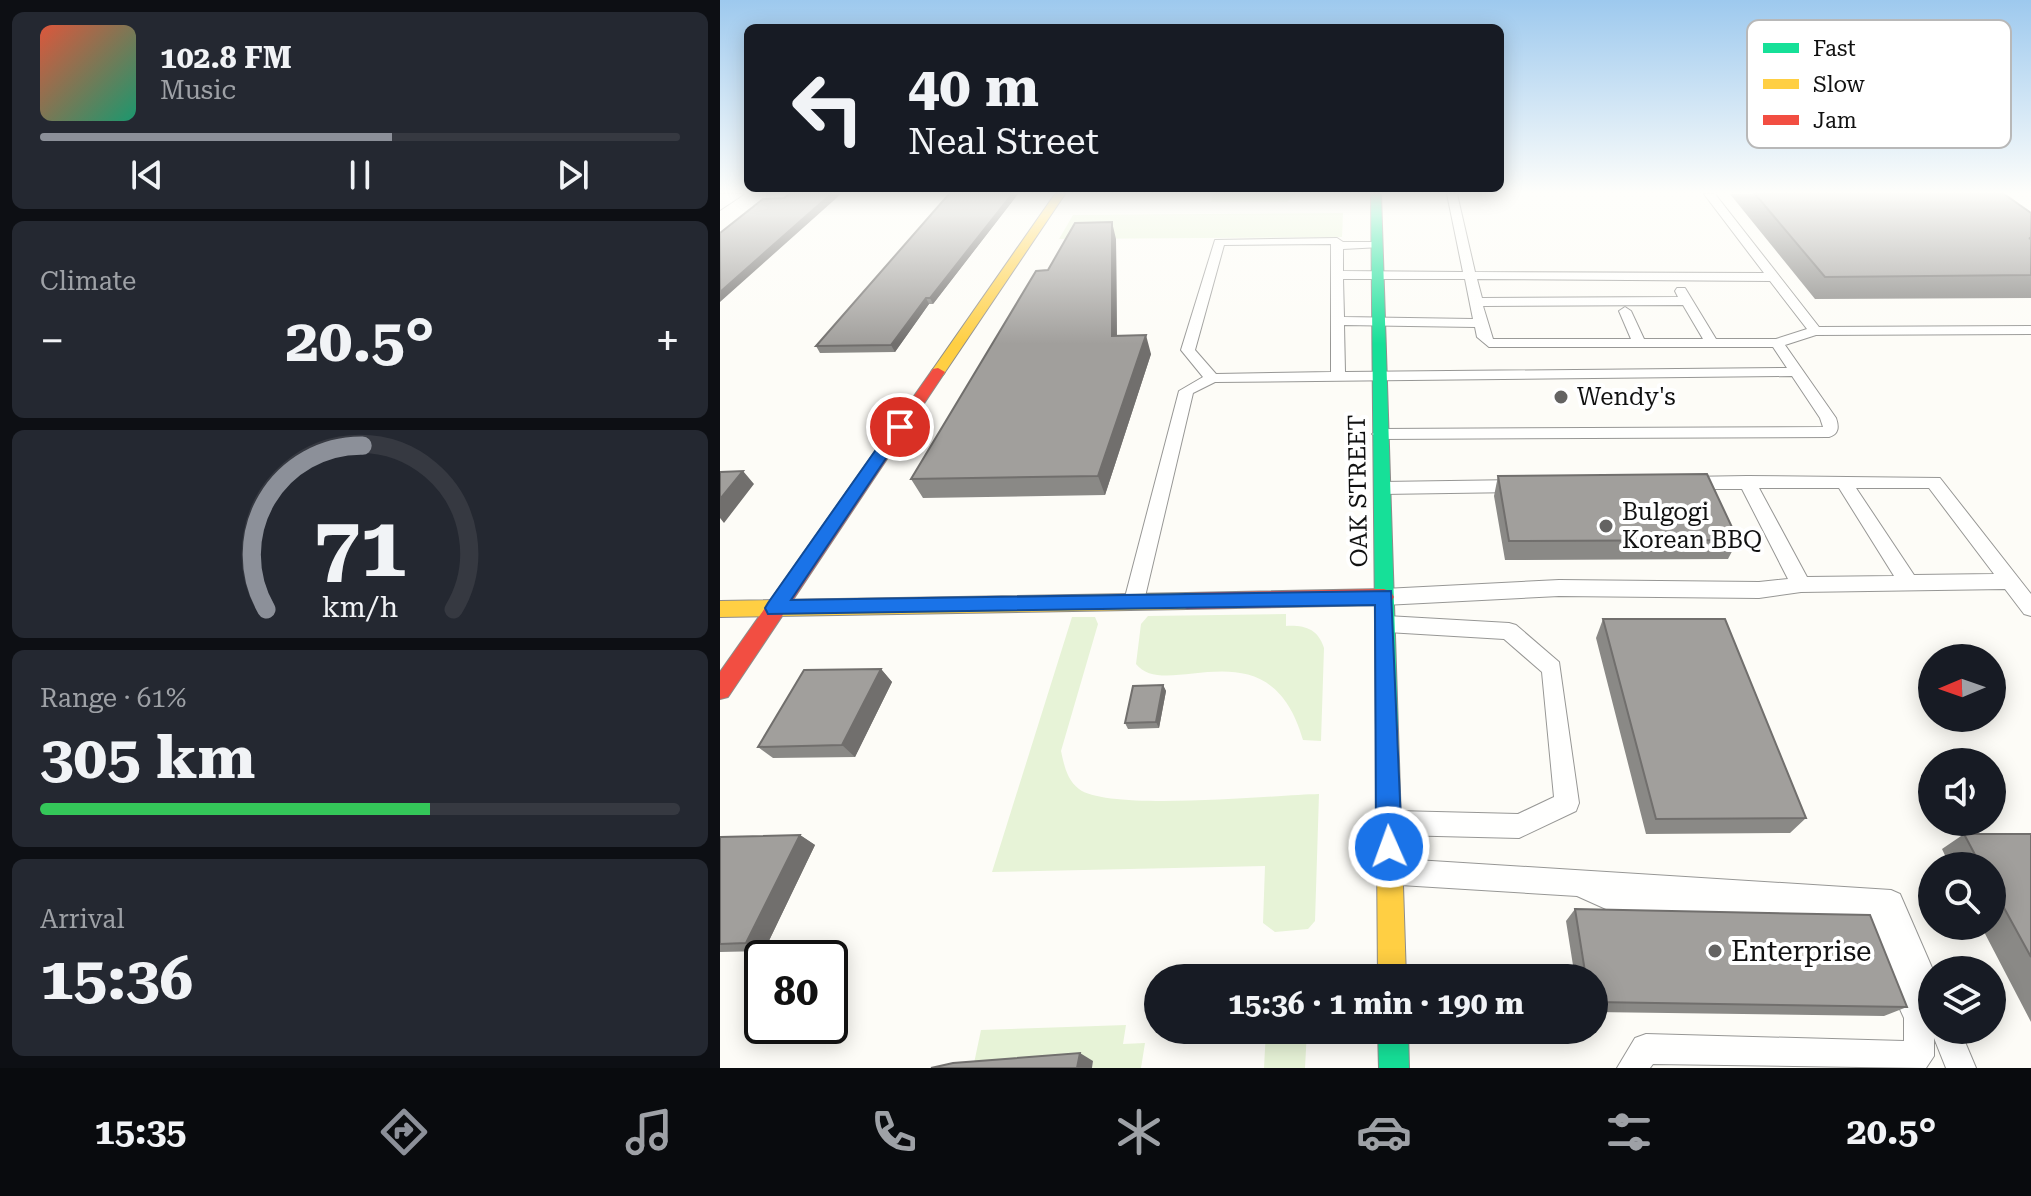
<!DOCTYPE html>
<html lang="en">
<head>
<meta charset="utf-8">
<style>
	body { margin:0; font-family:"Roboto Serif",serif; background:#242831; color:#f1f3f6; height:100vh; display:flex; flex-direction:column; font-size:30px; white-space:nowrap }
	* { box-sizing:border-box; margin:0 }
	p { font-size:26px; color:#9ea1a6 }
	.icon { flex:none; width:44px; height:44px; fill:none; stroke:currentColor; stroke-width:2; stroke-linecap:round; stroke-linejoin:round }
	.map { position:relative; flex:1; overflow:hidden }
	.sheet { display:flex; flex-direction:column; gap:12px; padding:12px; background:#0d0f14; width:720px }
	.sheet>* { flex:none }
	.hud { position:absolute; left:24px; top:24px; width:760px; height:168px; border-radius:12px; box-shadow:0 4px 20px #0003; background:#171b24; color:#f1f3f6; overflow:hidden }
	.needle { width:52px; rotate:268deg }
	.controls { position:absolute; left:1198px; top:644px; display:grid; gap:16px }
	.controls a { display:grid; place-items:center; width:88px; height:88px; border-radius:50%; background:#171b24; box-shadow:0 4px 20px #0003; font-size:40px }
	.speed { position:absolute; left:24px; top:940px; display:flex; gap:16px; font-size:40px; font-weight:700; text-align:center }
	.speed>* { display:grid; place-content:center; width:104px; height:104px; border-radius:50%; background:#171b24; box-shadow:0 4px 20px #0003; line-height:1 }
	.speed .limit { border:4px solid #111; border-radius:12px; background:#fff; color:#111 }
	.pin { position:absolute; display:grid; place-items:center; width:68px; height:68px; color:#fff; margin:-34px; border:4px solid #fff; border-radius:50%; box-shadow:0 2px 8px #0007 }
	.me { position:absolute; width:88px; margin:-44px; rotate:358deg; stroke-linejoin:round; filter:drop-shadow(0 0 6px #0008) }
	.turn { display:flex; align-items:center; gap:28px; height:168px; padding:0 32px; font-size:36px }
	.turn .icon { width:104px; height:104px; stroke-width:2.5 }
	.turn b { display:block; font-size:56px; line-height:68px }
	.big { font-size:60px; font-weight:700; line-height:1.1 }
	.sheet .tile { flex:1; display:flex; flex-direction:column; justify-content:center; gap:12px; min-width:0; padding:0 28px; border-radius:12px; background:#242831 }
	.sheet .dial { align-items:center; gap:0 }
	.dial svg { height:208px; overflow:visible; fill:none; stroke:#363941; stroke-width:7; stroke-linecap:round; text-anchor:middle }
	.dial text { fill:#f1f3f6; stroke:none }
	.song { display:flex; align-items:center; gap:24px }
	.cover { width:96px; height:96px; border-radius:12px; background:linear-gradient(135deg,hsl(10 70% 55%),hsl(160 70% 35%)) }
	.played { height:8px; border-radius:4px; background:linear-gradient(90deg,#8c9099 55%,#363941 55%) }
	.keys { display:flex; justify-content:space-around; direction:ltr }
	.heat { display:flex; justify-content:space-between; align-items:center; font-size:44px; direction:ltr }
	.charge { height:12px; border-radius:6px; background:linear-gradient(90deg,#34c759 61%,#363941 0) }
	.trip { position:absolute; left:424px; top:964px; width:464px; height:80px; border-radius:40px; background:#171b24; box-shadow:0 4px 20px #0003; font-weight:700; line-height:80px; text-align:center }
	.dock { display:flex; height:128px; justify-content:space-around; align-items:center; background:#090b0e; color:#9ea1a6 }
	.dock .icon { width:56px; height:56px }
	.dock .selected { color:#8c9099 }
	.dock b { font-size:36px; color:#f1f3f6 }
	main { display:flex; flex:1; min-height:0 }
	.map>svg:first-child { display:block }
	.green { fill:#e7f3d7 }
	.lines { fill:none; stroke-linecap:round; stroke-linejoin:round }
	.lane-casing { stroke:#979795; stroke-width:2 }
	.street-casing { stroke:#979795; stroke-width:2 }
	.fast-casing { stroke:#8e8d8b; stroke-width:2 }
	.slow-casing { stroke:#8e8d8b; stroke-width:2 }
	.jam-casing { stroke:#8e8d8b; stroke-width:2 }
	.lane { fill:#fffffe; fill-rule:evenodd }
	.street { fill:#fffffe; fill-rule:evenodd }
	.fast { fill:#16e098; fill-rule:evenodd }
	.slow { fill:#ffcf43; fill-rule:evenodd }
	.jam { fill:#f24e42; fill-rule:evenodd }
	.wall { fill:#8a8986 }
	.shaded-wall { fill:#716f6d }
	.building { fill:#a19f9c; stroke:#716f6d; stroke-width:2 }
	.route { fill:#1a73e8; stroke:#114b97; stroke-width:2 }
	.poi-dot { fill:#646362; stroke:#fff; stroke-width:3 }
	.labels { text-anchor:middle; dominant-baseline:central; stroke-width:8; stroke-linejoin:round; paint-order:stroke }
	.poi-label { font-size:24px; fill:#111; stroke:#fff; text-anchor:start }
	.street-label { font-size:24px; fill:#111; stroke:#fff }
	.near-poi-label { font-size:28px; fill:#111; stroke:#fff; text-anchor:start }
	.key { fill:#fff; stroke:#b8b8b8; stroke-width:2 }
	.key-label { font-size:22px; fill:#111 }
</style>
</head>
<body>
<main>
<section class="sheet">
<div class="tile">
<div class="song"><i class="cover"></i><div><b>102.8 FM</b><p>Music</p></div></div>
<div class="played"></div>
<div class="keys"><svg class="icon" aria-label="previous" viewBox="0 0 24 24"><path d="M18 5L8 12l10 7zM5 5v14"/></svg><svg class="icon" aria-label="pause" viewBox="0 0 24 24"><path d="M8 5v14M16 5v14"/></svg><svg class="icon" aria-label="next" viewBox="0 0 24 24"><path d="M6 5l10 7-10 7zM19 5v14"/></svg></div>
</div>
<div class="tile"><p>Climate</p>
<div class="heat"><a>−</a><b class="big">20.5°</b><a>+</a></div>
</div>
<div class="tile dial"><svg viewBox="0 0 100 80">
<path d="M14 69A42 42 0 1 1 86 69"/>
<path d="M14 69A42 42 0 0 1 51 6" stroke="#8c9099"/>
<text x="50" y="56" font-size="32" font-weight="700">71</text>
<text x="50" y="72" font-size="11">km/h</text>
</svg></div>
<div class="tile"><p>Range · 61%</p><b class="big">305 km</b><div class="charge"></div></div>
<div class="tile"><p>Arrival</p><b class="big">15:36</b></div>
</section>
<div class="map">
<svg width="1311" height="1068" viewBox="0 0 1311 1068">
	<rect width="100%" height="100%" fill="#fdfcf7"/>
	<!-- green -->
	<path class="green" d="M493 194H575L567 202H491Z
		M623 213 622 237 339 239 353 215Z
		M566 614V626C585 625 598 629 604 648L601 741 583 740C549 620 446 703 416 664L421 624 428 616Z
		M352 617H375L378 624 341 751C344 765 347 780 359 789 389 812 554 795 599 794L595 921 588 929 555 932 543 923 545 866 272 872Z
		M406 1025 403 1044 425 1043 421 1068H372L373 1061 253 1068 261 1030Z
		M546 1030H587L585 1068H544Z"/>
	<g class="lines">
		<!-- lane casing -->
		<g class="lane-casing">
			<path id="lane" d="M727 194H737L755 272 1044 273 984 194H995L1099 327 1311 326V334L1096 335 1065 345 1116 418C1119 427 1119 434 1109 437L660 439 652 434 660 429 1103 427 1100 418 1072 376 495 382 473 393 424 601 421 606 414 609 407 606 404 601 459 391 483 377 461 350 495 240 617 238 623 242H657L661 243V247L623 249V271L743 272ZM611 244V372L496 374 475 350 504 245ZM623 279H745L753 319 624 317ZM757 279 1050 281 1087 329 1056 339H996L965 288H957L955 291 958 297 762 298ZM963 305 983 339H924L911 311 905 307 899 311 911 339H773L763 306ZM624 325 755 327 757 337 769 347H1053L1067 368 625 372Z
				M1027 476 1220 478 1311 594V616L1304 614 1285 589 1081 592 1039 598 839 596 664 605 657 602 654 597 657 592 664 589 839 580 1039 582 1068 579 1022 489H967L959 483 967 477ZM1039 488H1119L1174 576 1087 577ZM1136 488H1209L1274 574 1194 575Z
				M798 480 806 486 798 492 662 494 654 488 662 482Z
				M667 616 789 623 796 625 839 662 859 803 856 811 799 838 676 835 667 832 664 823 667 814 676 811 798 814 834 797 822 672 784 639 667 632 660 630 657 624 660 618Z
				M680 859 1171 890 1180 894 1213 970 1212 1030H1240L1256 1068H1226L1214 1038V1056L1206 1068 933 1064 930 1068H897L915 1038 926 1034 1184 1041V1018L1144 930 1130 925 906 918 857 896 680 885 671 881 667 872 671 863Z"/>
		</g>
		<!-- street casing -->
		<g class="street-casing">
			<path id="street" d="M0 194H24L0 210Z"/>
		</g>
		<!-- fast casing -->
		<g class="fast-casing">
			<path id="fast" d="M651 194H661L678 730 675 737 667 740 659 737 656 730Z
				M658 1030H688L689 1068H659Z"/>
		</g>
		<!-- slow casing -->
		<g class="slow-casing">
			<path id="slow" d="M335 194H345L223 375H213L211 372Z
				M467 593 474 596 477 601 474 606 467 609 0 617V601Z
				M667 720 675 723 678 730 686 978H658L656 730 659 723Z"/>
		</g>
		<!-- jam casing -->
		<g class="jam-casing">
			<path id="jam" d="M218 368 225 372 8 697 0 699V672L213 369Z
				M664 589 671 592 674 597 671 602 664 605 467 609 460 606 457 601 460 596 467 593Z"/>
		</g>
		<!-- lane -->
		<use href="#lane" class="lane"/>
		<!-- street -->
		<use href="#street" class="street"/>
		<!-- fast -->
		<use href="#fast" class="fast"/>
		<!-- slow -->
		<use href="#slow" class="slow"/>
		<!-- jam -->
		<use href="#jam" class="jam"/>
	</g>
	<!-- wall -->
	<path class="wall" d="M229 194H298L213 304H209L175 352 100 353 96 346Z
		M1010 194H1284L1311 213V298L1095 299Z
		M396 239 397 336 431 354 385 495 203 498 191 479Z
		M778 476 1018 540 1008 559 785 560 774 496Z
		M883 619 1086 818 1070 833 926 834 876 638Z
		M161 669 172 682 135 757 53 758 38 747Z
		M443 685 446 691 439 728 408 729 405 723Z
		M1244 834H1311V1022L1261 926H1272V866H1230L1222 849Z
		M80 835 95 845 44 951 0 952V837Z
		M855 909 1187 1007 1164 1016 874 1012V978H855L846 921Z"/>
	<!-- shaded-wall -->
	<path class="shaded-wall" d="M111 194H121L0 302V292Z
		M292 194H298L213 304 210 298Z
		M392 222 396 239 397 354 392 336Z
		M206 298 209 304 175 352 171 345Z
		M426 335 431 354 385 495 378 476Z
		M23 471 34 484 4 523 0 518V499Z
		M161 669 172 682 135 757 122 745Z
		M443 685 446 691 439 728 436 722Z
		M80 835 95 845 44 951 26 943Z
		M360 1053 373 1061 372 1068H357Z"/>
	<!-- building -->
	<path class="building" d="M69 194H111L0 292V233L43 199 64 198Z
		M229 194H292L210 298H206L171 345 96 346Z
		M1035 194H1284L1311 213V238H1309L1311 239V275L1105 277Z
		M392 222V336L426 335 378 476 191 479 316 271 328 270 355 223Z
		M23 471 0 499V472Z
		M987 474 1018 540 789 541 778 476Z
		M883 619H1005L1086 818 936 819Z
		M161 669 122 745 38 747 84 670Z
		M443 685 436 722 405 723 413 686Z
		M1244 834H1311V957L1272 886V866H1261Z
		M80 835 26 943 0 944V837Z
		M855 909 1150 915 1187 1007 874 1002V978H866Z
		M360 1053 357 1068H211L233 1063Z"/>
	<!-- sky -->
	<linearGradient id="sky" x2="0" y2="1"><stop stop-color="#9dc9ee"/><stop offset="0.56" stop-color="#fefefb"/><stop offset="1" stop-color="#fefefb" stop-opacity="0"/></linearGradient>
	<rect width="1311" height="344" fill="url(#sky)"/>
	<!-- route -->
	<path class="route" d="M180 422 187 427 71 600 671 591 682 847 678 856 669 860 660 856 656 847 655 605 48 614 45 608 48 603 174 424Z"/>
	<!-- markers -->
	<g class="poi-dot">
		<circle cx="841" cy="397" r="8"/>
		<circle cx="886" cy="526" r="8"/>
		<circle cx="995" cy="951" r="8"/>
	</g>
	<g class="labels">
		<!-- poi labels -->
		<g class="poi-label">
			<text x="857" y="397">Wendy's</text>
			<text x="902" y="512">Bulgogi<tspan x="902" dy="28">Korean BBQ</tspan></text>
		</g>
		<!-- street labels -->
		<g class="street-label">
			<text transform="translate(638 491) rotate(-91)">OAK STREET</text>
		</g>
		<!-- near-poi labels -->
		<g class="near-poi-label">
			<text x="1011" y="951">Enterprise</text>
		</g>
	</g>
	<!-- legend -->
	<rect x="1027" y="20" width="264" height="128" rx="12" class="key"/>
	<rect x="1043" y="43" width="36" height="10" fill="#16e098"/>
	<rect x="1043" y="79" width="36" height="10" fill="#ffcf43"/>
	<rect x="1043" y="115" width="36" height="10" fill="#f24e42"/>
	<g class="key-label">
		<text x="1093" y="56">Fast</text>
		<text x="1093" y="92">Slow</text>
		<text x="1093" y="128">Jam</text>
	</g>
</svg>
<div class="controls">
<a><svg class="needle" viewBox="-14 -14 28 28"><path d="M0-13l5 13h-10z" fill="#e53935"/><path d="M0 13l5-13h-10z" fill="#9ea1a6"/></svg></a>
<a><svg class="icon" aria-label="sound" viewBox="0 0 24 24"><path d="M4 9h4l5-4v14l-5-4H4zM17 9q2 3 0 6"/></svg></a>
<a><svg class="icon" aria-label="search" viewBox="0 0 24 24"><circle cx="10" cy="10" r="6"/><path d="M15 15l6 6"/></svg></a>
<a><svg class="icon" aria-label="layers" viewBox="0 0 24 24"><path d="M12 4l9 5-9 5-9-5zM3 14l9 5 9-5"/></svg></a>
</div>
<div class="speed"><div class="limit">80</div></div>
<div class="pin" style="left:180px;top:427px;background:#d93025"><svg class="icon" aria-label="arrive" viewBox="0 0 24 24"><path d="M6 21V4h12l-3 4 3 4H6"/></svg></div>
<svg class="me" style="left:669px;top:847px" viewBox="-20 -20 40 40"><circle r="17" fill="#1a73e8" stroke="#fff" stroke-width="3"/><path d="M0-11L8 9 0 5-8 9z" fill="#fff"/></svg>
<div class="trip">15:36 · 1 min · 190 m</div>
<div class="hud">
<div class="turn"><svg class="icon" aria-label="left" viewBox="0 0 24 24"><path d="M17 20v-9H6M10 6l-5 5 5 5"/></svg><div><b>40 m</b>Neal Street</div></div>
</div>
</div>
</main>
<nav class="dock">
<b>15:35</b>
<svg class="icon selected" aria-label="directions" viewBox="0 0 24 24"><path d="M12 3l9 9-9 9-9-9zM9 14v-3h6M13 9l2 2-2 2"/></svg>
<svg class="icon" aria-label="music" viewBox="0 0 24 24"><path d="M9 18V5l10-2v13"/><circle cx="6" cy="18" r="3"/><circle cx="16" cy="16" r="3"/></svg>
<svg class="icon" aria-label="phone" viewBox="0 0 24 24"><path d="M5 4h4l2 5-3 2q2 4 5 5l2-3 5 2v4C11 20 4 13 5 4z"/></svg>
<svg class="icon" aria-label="climate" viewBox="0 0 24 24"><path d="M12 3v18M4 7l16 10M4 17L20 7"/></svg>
<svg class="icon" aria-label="car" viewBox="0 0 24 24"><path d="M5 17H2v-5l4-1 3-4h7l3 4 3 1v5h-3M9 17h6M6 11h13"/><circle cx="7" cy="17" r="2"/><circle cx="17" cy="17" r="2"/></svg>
<svg class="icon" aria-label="filters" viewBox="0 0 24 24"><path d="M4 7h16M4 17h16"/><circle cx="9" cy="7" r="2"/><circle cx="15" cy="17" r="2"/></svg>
<b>20.5°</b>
</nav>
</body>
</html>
